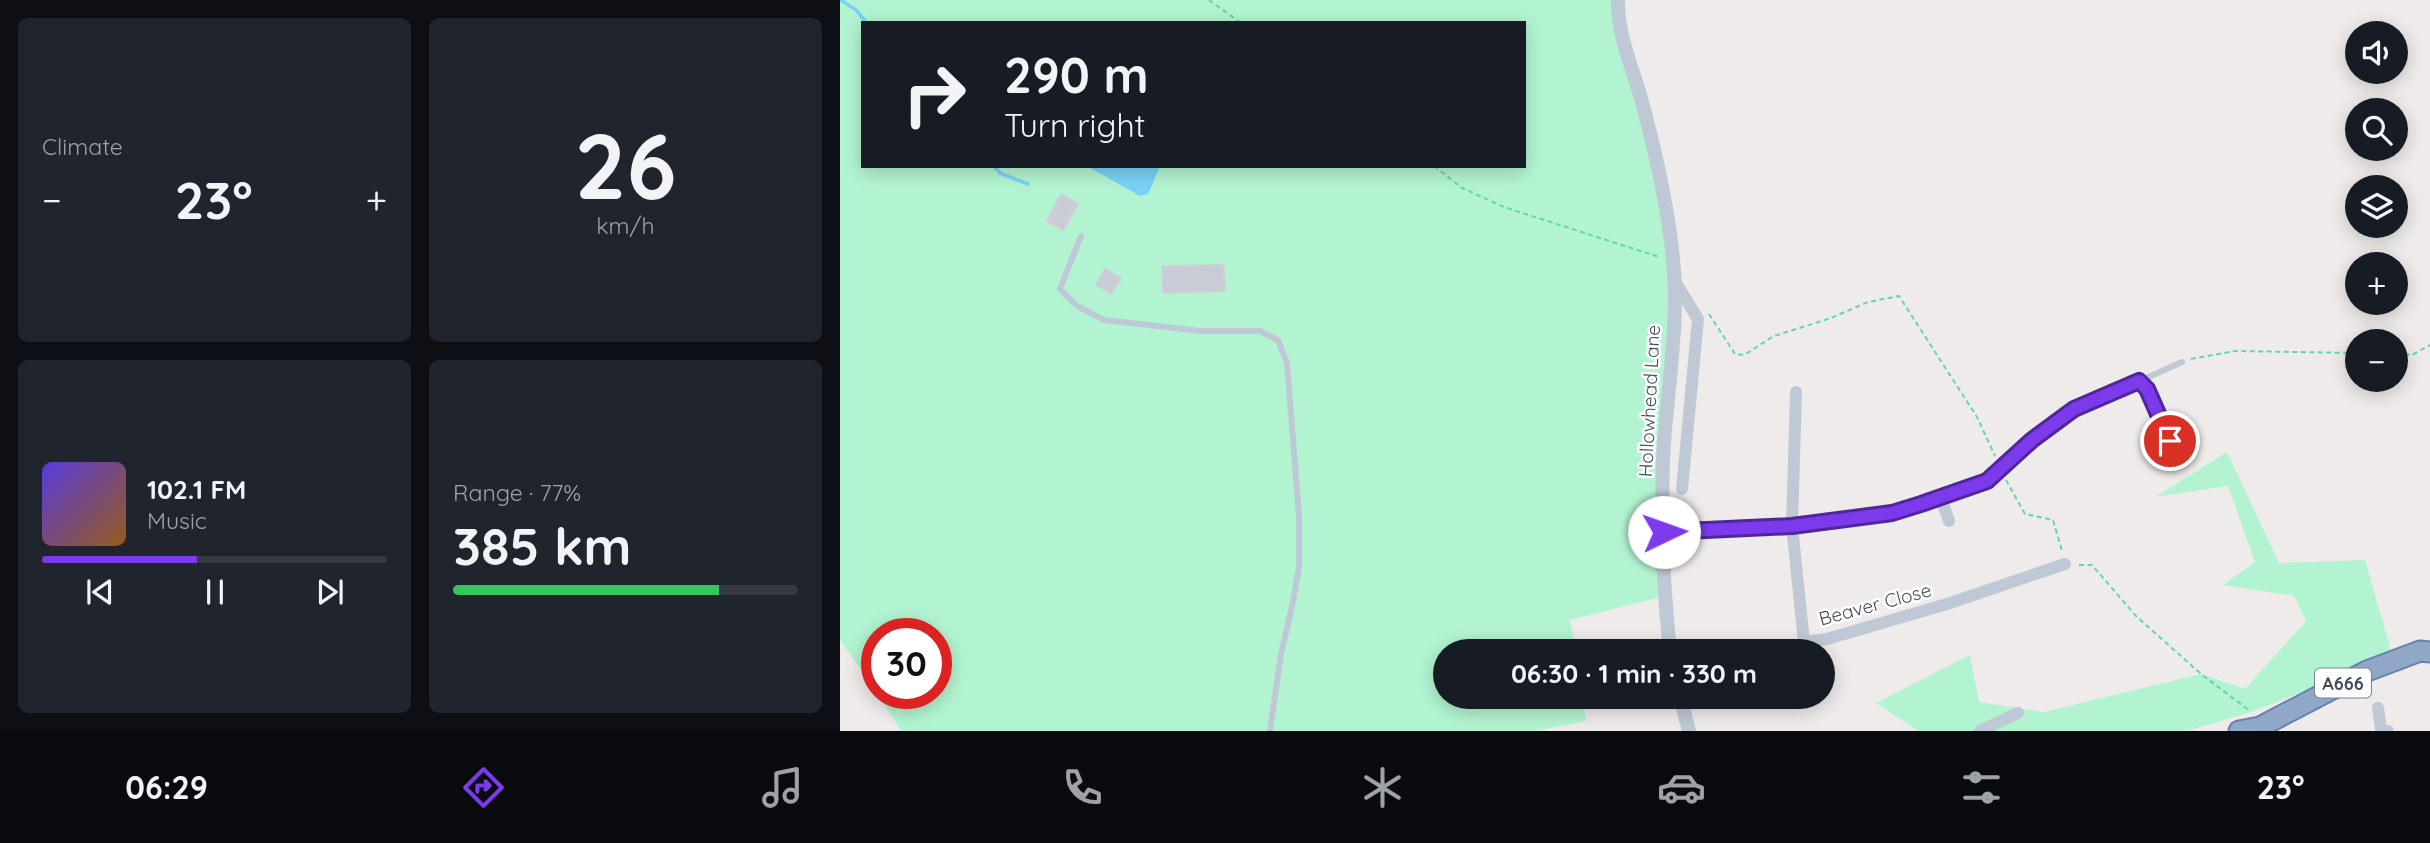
<!DOCTYPE html>
<html lang="en">
<head>
<meta charset="utf-8">
<style>
	body { margin:0; font-family:Quicksand,sans-serif; background:#20242c; color:#f1f3f6; height:100vh; display:flex; flex-direction:column; font-size:26px; white-space:nowrap }
	* { box-sizing:border-box; margin:0 }
	p { font-size:23px; color:#9ea1a6 }
	.icon { flex:none; width:38px; height:38px; fill:none; stroke:currentColor; stroke-width:2; stroke-linecap:round; stroke-linejoin:round }
	.map { position:relative; flex:1; overflow:hidden }
	.details { display:flex; flex-direction:column; gap:18px; padding:18px; background:#0d0f14; width:840px }
	.details>* { flex:none }
	.banner { position:absolute; left:21px; top:21px; width:665px; height:147px; border-radius:0px; box-shadow:0 4px 18px #0003; background:#171b24; color:#f1f3f6; overflow:hidden }
	.fabs { position:absolute; left:1505px; top:21px; display:grid; gap:14px }
	.fabs a { display:grid; place-items:center; width:63px; height:63px; border-radius:50%; background:#171b24; box-shadow:0 4px 18px #0003; font-size:35px }
	.speed { position:absolute; left:21px; top:618px; display:flex; gap:14px; font-size:35px; font-weight:700; text-align:center }
	.speed>* { display:grid; place-content:center; width:91px; height:91px; border-radius:50%; background:#171b24; box-shadow:0 4px 18px #0003; line-height:1 }
	.speed .limit { border:10px solid #d22; background:#fff; color:#111 }
	.pin { position:absolute; display:grid; place-items:center; width:60px; height:60px; color:#fff; margin:-30px; border:4px solid #fff; border-radius:50%; box-shadow:0 2px 7px #0007 }
	.me { position:absolute; width:77px; margin:-38px; rotate:87deg; stroke-linejoin:round; filter:drop-shadow(0 0 5px #0008) }
	.turn { display:flex; align-items:center; gap:24px; height:147px; padding:0 28px; font-size:32px }
	.turn .icon { width:91px; height:91px; stroke-width:2.5 }
	.turn b { display:block; font-size:49px; line-height:60px }
	.big { font-size:52px; font-weight:800; line-height:1.1 }
	.details .tile { flex:1; display:flex; flex-direction:column; justify-content:center; gap:10px; min-width:0; padding:0 24px; border-radius:10px; background:#20242c }
	.details .dial { align-items:center; gap:0 }
	.dial b { font-size:91px; line-height:1 }
	.song { display:flex; align-items:center; gap:21px }
	.cover { width:84px; height:84px; border-radius:10px; background:linear-gradient(135deg,hsl(250 70% 55%),hsl(30 70% 35%)) }
	.played { height:7px; border-radius:4px; background:linear-gradient(90deg,#7c3aed 45%,#363941 45%) }
	.keys { display:flex; justify-content:space-around; direction:ltr }
	.heat { display:flex; justify-content:space-between; align-items:center; font-size:38px; direction:ltr }
	.charge { height:10px; border-radius:5px; background:linear-gradient(90deg,#34c759 77%,#363941 0) }
	.details .tiles { flex:1; display:grid; gap:18px; grid-template-columns:repeat(2,1fr) }
	.trip { position:absolute; left:593px; top:639px; width:402px; height:70px; border-radius:35px; background:#171b24; box-shadow:0 4px 18px #0003; font-weight:800; line-height:70px; text-align:center }
	.menu { display:flex; height:112px; justify-content:space-around; align-items:center; background:#090b0e; color:#9ea1a6 }
	.menu .icon { width:49px; height:49px }
	.menu .selected { color:#7c3aed }
	.menu b { font-size:32px; color:#f1f3f6 }
	main { display:flex; flex:1; min-height:0 }
	.map>svg:first-child { display:block }
	.green { fill:#b2f4d1; fill-rule:evenodd }
	.water { fill:#79d1f6 }
	.lines { fill:none; stroke-linecap:round; stroke-linejoin:round }
	.stream { stroke:#79d1f6; stroke-width:3.5 }
	.building { fill:#c9ccd4; stroke:#ced0d8; stroke-width:2 }
	.trunk-casing { stroke:#6782ad; stroke-width:23 }
	.path { stroke:#66d5a9; stroke-width:2; stroke-dasharray:5 3.5; stroke-linecap:butt }
	.service { stroke:#bfc9d5; stroke-width:6 }
	.minor { stroke:#bfc9d5; stroke-width:12 }
	.tertiary { stroke:#bfc9d5; stroke-width:14 }
	.trunk { stroke:#91a7c8; stroke-width:19 }
	.route-casing { stroke:#51269a; stroke-width:18 }
	.route { stroke:#7c3aed; stroke-width:12 }
	.labels { text-anchor:middle; dominant-baseline:central; stroke-width:5; stroke-linejoin:round; paint-order:stroke }
	.shield { fill:#fff; stroke:#7b828c; stroke-width:2 }
	.shield-label { font-size:18px; font-weight:bold; fill:#424c5b }
	.street-label { font-size:19px; fill:#424c5b; stroke:#fff }
</style>
</head>
<body>
<main>
<section class="details">
<div class="tiles">
<div class="tile"><p>Climate</p>
<div class="heat"><a>−</a><b class="big">23°</b><a>+</a></div>
</div>
<div class="tile dial"><b>26</b><p>km/h</p></div>
<div class="tile">
<div class="song"><i class="cover"></i><div><b>102.1 FM</b><p>Music</p></div></div>
<div class="played"></div>
<div class="keys"><svg class="icon" aria-label="previous" viewBox="0 0 24 24"><path d="M18 5L8 12l10 7zM5 5v14"/></svg><svg class="icon" aria-label="pause" viewBox="0 0 24 24"><path d="M8 5v14M16 5v14"/></svg><svg class="icon" aria-label="next" viewBox="0 0 24 24"><path d="M6 5l10 7-10 7zM19 5v14"/></svg></div>
</div>
<div class="tile"><p>Range · 77%</p><b class="big">385 km</b><div class="charge"></div></div>
</div>
</section>
<div class="map">
<svg width="1590" height="731" viewBox="0 0 1590 731">
	<rect width="100%" height="100%" fill="#efebeb"/>
	<!-- green -->
	<path class="green" d="M0 0H778L829 229 825 596 730 620 735 651H606V696L742 697 746 721 697 731H61L37 693H96V634H37V693L0 640ZM23 23H684V166H23Z
		M1387 452 1439 563 1525 560 1553 657 1411 712 1347 731H1078L1036 703 1130 655 1139 702 1204 712 1361 674 1405 689 1466 621 1454 596 1383 585 1415 562 1388 486 1315 497Z"/>
	<!-- water -->
	<path class="water" d="M247 166H320L308 194 300 196Z"/>
	<g class="lines">
		<!-- stream -->
		<path class="stream" d="M1 0 16 10 27 23
			M154 166 160 173 188 184"/>
	</g>
	<!-- building -->
	<path class="building" d="M221 194 238 204 223 230 207 221Z
		M384 265 385 291 323 293 322 266Z
		M265 269 281 278 271 294 256 285Z"/>
	<g class="lines">
		<!-- trunk casing -->
		<g class="trunk-casing">
			<path id="trunk" d="M1399 731 1420 727 1527 671 1580 651 1590 652"/>
		</g>
		<!-- path -->
		<path class="path" d="M369 0 401 23
			M594 166 622 188 664 207 819 257
			M869 314 895 354 904 355 934 336 991 318 1028 302 1059 296 1137 417 1155 456
			M1556 354 1572 355 1590 345
			M1351 359 1395 351 1517 353
			M1166 480 1185 514 1213 520 1222 551
			M1239 565H1252L1296 616 1361 674 1410 711"/>
		<!-- service -->
		<path class="service" d="M241 236 220 289 237 306 264 320 360 331H420L438 340 447 363 459 516V567L453 602 441 654 430 731
			M1299 381 1307 389 1330 441
			M1282 389 1342 362"/>
		<!-- minor -->
		<path class="minor" d="M834 280 858 319 842 489
			M956 392 952 526 964 642 987 639 1107 604 1225 564
			M1101 498 1109 521
			M824 532 952 526 1052 513 1081 504 1147 481 1192 441 1234 409 1282 389
			M1538 708 1541 730 1548 731
			M1140 731 1178 713"/>
		<!-- tertiary -->
		<path class="tertiary" d="M778 0C777 33 792 67 801 98 815 150 828 205 833 259 840 325 826 394 823 460 821 524 823 588 830 651
			M840 696 849 731"/>
		<!-- trunk -->
		<use href="#trunk" class="trunk"/>
	</g>
	<g class="lines">
		<!-- route casing -->
		<g class="route-casing">
			<path id="route" d="M824 532 952 526 1052 513 1081 504 1147 481 1192 440 1234 409 1299 381 1307 389 1330 441"/>
		</g>
		<!-- route -->
		<use href="#route" class="route"/>
	</g>
	<g class="labels">
		<!-- shield labels -->
		<rect class="shield" x="1475" y="668.5" width="56" height="29" rx="5"/>
		<g class="shield-label">
			<text x="1503" y="683">A666</text>
		</g>
		<!-- street labels -->
		<g class="street-label">
			<text transform="translate(809 401) rotate(-87)">Hollowhead Lane</text>
			<text transform="translate(1035 604) rotate(-15)">Beaver Close</text>
		</g>
	</g>
</svg>
<div class="fabs">
<a><svg class="icon" aria-label="sound" viewBox="0 0 24 24"><path d="M4 9h4l5-4v14l-5-4H4zM17 9q2 3 0 6"/></svg></a>
<a><svg class="icon" aria-label="search" viewBox="0 0 24 24"><circle cx="10" cy="10" r="6"/><path d="M15 15l6 6"/></svg></a>
<a><svg class="icon" aria-label="layers" viewBox="0 0 24 24"><path d="M12 4l9 5-9 5-9-5zM3 14l9 5 9-5"/></svg></a>
<a>+</a>
<a>−</a>
</div>
<div class="speed"><div class="limit">30</div></div>
<div class="pin" style="left:1330px;top:441px;background:#d93025"><svg class="icon" aria-label="arrive" viewBox="0 0 24 24"><path d="M6 21V4h12l-3 4 3 4H6"/></svg></div>
<svg class="me" style="left:824px;top:532px" viewBox="-20 -20 40 40"><circle r="19" fill="#fff"/><path d="M0-13L10 11 0 6-10 11z" fill="#7c3aed"/></svg>
<div class="trip">06:30 · 1 min · 330 m</div>
<div class="banner">
<div class="turn"><svg class="icon" aria-label="right" viewBox="0 0 24 24"><path d="M7 20v-9h11M14 6l5 5-5 5"/></svg><div><b>290 m</b>Turn right</div></div>
</div>
</div>
</main>
<nav class="menu">
<b>06:29</b>
<svg class="icon selected" aria-label="directions" viewBox="0 0 24 24"><path d="M12 3l9 9-9 9-9-9zM9 14v-3h6M13 9l2 2-2 2"/></svg>
<svg class="icon" aria-label="music" viewBox="0 0 24 24"><path d="M9 18V5l10-2v13"/><circle cx="6" cy="18" r="3"/><circle cx="16" cy="16" r="3"/></svg>
<svg class="icon" aria-label="phone" viewBox="0 0 24 24"><path d="M5 4h4l2 5-3 2q2 4 5 5l2-3 5 2v4C11 20 4 13 5 4z"/></svg>
<svg class="icon" aria-label="climate" viewBox="0 0 24 24"><path d="M12 3v18M4 7l16 10M4 17L20 7"/></svg>
<svg class="icon" aria-label="car" viewBox="0 0 24 24"><path d="M5 17H2v-5l4-1 3-4h7l3 4 3 1v5h-3M9 17h6M6 11h13"/><circle cx="7" cy="17" r="2"/><circle cx="17" cy="17" r="2"/></svg>
<svg class="icon" aria-label="filters" viewBox="0 0 24 24"><path d="M4 7h16M4 17h16"/><circle cx="9" cy="7" r="2"/><circle cx="15" cy="17" r="2"/></svg>
<b>23°</b>
</nav>
</body>
</html>
